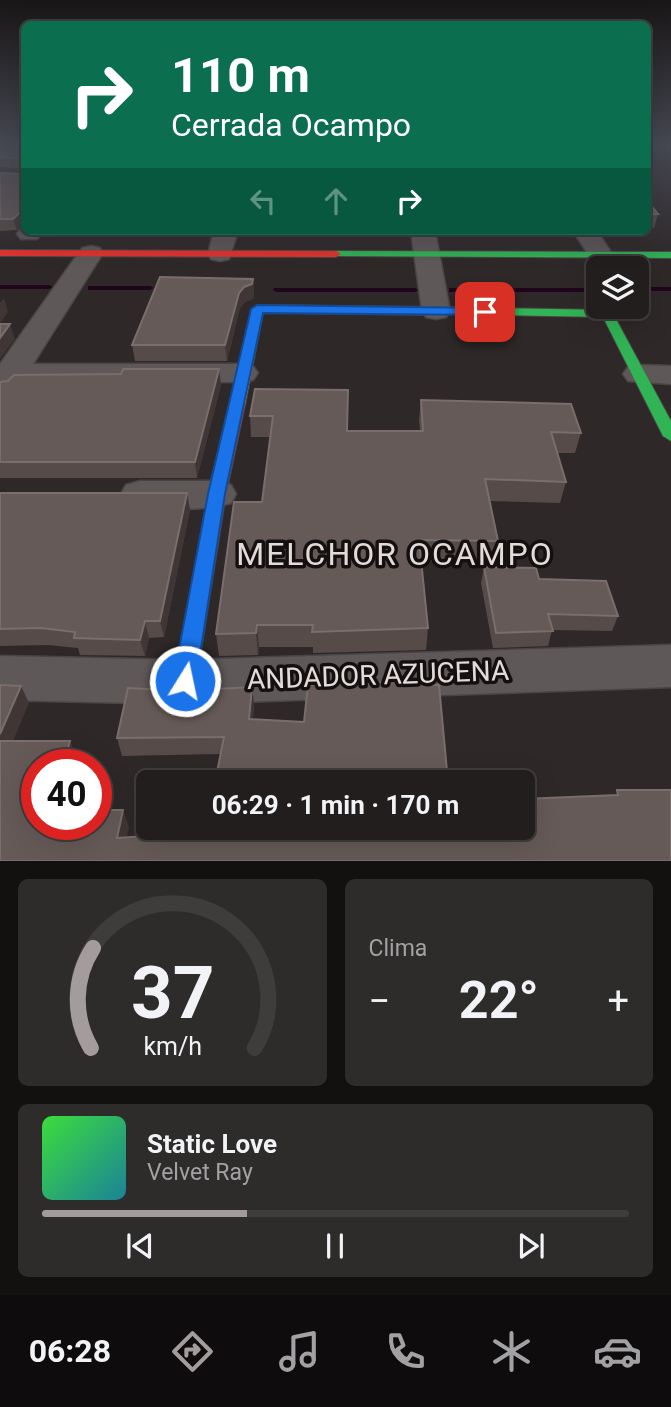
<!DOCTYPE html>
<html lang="es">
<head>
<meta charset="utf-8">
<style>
	body { margin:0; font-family:Roboto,sans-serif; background:#2e2b2b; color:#f1f3f6; height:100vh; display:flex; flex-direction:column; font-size:26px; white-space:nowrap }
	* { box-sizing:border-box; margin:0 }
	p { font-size:23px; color:#a2a2a4 }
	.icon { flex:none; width:38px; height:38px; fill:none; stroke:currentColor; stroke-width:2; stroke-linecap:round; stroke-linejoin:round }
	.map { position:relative; height:861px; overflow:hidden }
	.panel { display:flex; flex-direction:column; gap:18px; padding:18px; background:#131010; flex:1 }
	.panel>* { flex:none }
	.guide { position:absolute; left:21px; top:21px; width:630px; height:214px; border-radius:10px; box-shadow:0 7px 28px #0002,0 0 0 2px #3f3c3c; background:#0b6e4f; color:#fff; overflow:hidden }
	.controls { position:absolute; left:586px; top:256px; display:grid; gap:14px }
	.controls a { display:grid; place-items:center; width:63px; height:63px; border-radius:10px; background:#221e1e; box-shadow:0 7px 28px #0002,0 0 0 2px #3f3c3c; font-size:35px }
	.speed { position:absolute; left:21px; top:749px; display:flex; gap:14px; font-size:35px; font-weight:700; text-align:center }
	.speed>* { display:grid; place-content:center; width:91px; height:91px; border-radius:50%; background:#221e1e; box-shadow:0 7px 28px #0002,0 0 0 2px #3f3c3c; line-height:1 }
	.speed .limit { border:10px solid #d22; background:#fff; color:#111 }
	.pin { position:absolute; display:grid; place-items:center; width:60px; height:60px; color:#fff; margin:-30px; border-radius:14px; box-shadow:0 4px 10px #0006 }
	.me { position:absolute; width:77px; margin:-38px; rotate:10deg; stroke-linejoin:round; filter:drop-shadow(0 0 5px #0008) }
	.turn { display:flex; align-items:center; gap:24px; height:147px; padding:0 35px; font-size:32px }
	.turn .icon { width:91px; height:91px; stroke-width:2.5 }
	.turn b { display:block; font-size:49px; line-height:60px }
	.lanes { display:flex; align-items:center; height:66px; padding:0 35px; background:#0003; justify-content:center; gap:35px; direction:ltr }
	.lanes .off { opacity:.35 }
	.big { font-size:52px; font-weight:700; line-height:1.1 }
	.panel .tile { flex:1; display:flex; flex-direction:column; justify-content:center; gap:10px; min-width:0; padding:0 24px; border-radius:10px; background:#2e2b2b }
	.panel .dial { align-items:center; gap:0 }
	.dial svg { height:182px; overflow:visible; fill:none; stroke:#3f3c3c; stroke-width:7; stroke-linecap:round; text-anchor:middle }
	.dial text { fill:#f1f3f6; stroke:none }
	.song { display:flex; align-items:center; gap:21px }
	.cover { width:84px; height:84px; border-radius:10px; background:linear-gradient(135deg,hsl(120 70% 55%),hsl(190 70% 35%)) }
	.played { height:7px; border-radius:4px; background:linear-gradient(90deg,#a49c9c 35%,#3f3c3c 35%) }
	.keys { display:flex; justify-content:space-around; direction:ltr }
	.heat { display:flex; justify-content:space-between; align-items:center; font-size:38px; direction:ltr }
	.panel .tiles { flex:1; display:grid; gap:18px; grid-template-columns:1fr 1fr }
	.tile:last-child { grid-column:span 2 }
	.trip { position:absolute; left:136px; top:770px; width:399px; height:70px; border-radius:10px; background:#221e1e; box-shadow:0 7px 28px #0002,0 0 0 2px #3f3c3c; font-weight:700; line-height:70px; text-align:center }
	.menu { display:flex; height:112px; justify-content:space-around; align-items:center; background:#0e0c0c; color:#a2a2a4 }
	.menu .icon { width:49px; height:49px }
	.menu .active { color:#a49c9c }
	.menu b { font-size:32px; color:#f1f3f6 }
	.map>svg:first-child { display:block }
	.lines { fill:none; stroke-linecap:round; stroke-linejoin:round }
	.stream { fill:#1f061d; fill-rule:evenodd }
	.street-casing { stroke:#4a4545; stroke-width:3 }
	.fast-casing { stroke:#4a4545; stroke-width:2 }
	.slow-casing { stroke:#4a4545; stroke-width:2 }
	.jam-casing { stroke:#4a4545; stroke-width:2 }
	.street { fill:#5e5859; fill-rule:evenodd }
	.fast { fill:#30b455; fill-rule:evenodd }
	.slow { fill:#ff9f0a; fill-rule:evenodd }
	.jam { fill:#e5322d; fill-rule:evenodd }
	.wall { fill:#564b48 }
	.shaded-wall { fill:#3f3635 }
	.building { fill:#655a58; stroke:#796e6c; stroke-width:2 }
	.route { fill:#1a73e8; stroke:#114b97; stroke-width:2 }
	.labels { text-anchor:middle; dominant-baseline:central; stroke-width:7; stroke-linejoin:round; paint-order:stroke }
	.near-street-label { font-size:28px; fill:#e3dada; stroke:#151010 }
	.near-neighbourhood-label { font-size:32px; letter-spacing:2px; fill:#e3dada; stroke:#151010 }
</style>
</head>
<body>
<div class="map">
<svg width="671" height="861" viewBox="0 0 671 861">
	<rect width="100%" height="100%" fill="#2e2828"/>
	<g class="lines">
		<!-- stream -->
		<path class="stream" d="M0 285H49L53 287 49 289H0Z
			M88 286H150L154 288 150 290H88Z
			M637 287H671V291H637Z
			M274 288H415L419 290 415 292H277L273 290Z
			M449 288H598V292H449Z"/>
		<!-- street casing -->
		<g class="street-casing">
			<path id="street" d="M23 226 24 231H43L37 239H21L17 234Z
				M214 231H238L229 259 220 261 211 259 208 254Z
				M411 231H435L450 311 446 317 436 319 426 317 422 311Z
				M573 231H597L613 255 610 260 601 262 592 260Z
				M91 246 100 248 103 253 33 364H242L253 366 258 373 253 380 242 382H21L13 394 0 396V364L82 248Z
				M639 365 671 366V384L628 381 623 374 628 367Z
				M140 481H217L231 485 236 494 231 503C204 511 153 511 126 503L121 494 126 485Z
				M671 645V687L185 704 0 700V656L185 660Z"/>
		</g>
		<!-- fast casing -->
		<g class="fast-casing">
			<path id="fast" d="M336 251 671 252V258L332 256 331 254Z
				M438 307 611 310 671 421V441L663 436 603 317 434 314 432 311Z"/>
		</g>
		<!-- slow casing -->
		<g class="slow-casing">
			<path id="slow" d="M258 305 438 307 444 311 438 315 263 313 245 405 237 410 229 405 252 309Z"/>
		</g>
		<!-- jam casing -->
		<g class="jam-casing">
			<path id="jam" d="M0 250 336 251 341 254 336 257 0 256Z
				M237 400 245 405 226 494 196 682 193 689 185 692 177 689 174 682 208 494 229 405Z"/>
		</g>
		<!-- street -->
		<use href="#street" class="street"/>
		<!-- fast -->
		<use href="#fast" class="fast"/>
		<!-- slow -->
		<use href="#slow" class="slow"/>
		<!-- jam -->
		<use href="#jam" class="jam"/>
	</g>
	<!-- wall -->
	<path class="wall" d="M0 144H24V226L23 223 17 230 0 231V173L23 174V169L0 167Z
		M648 202 658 214 654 228H648Z
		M69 231H212L207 236H165L164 233 138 232H69Z
		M240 231H345V235L308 236 307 231Z
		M471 231H537L536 233Z
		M253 279 254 294 253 299 245 302 240 308 227 361H135L132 345Z
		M219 369 221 385 197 478H0V382L121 374Z
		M255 389 348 431H420L419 420 421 400 581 433 575 453H557L566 482 560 503 490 501 498 541 494 563 421 561 428 628 426 650 313 653V647H259L258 655 219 656 216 634 262 502 270 437H251L250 416Z
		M0 493H187L190 510 164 637 149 638 145 656 80 655 78 648 48 645 0 646Z
		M484 567 539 579 618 616 612 631 552 630 548 646 493 648 481 583Z
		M252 687 254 704 253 719 220 754 122 756 117 738 182 691Z"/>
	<!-- shaded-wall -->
	<path class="shaded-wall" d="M20 212 23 223 17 230 13 219Z
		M253 279 254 294 253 299 245 302 240 308 227 361 225 345 239 293 244 287Z
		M4 298 8 312 0 323V303Z
		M10 324 15 339 0 359V338Z
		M219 369 221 385 197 478 195 462Z
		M187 493 190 510 164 637 160 621Z
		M145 621 149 638 145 656 140 640Z
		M257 625 259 647 258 655 256 633Z
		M21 686 29 703 6 758 0 746V734Z
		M252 687 254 704 251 736 249 719Z
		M70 741 77 758 75 765H63Z
		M123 810 129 827 123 854 117 838Z"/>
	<!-- building -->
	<path class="building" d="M0 144H24V217H23L20 212 13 219H0V173L23 174V159L0 157Z
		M648 202 658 214H648Z
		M160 277 253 279 252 284 244 287 239 293 225 345H132Z
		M0 324H10L0 338Z
		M123 369H219L195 462H0V382L8 381 14 375 121 374Z
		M255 389 348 390 347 431H423L421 400 571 404 581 433 551 432 566 482 485 479 498 541 419 540 428 628 312 632 313 625H257L256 633 216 634 234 502H262L273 416H250Z
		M0 493H187L160 621H145L140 640 74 638 75 632 41 628 0 629Z
		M484 567 536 568 539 579 606 581 618 616 548 614 553 631 496 633Z
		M433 681V685H439L448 782H215L224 737 117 738 128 688 182 691 252 687 249 719 304 722 308 685Z
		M0 685 21 686 0 734Z
		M0 741H70L63 765H37V824H96V810H123L117 838 204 832 205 828H523V799L618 795 617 790H671V861H0Z"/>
	<!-- sky -->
	<linearGradient id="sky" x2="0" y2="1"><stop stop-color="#191616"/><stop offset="0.55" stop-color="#464853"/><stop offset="1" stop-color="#464853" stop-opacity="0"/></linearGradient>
	<rect width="671" height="264" fill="url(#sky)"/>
	<!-- route -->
	<path class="route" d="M257 305 485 308 491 312 485 315 263 313 225 494 196 681 193 689 185 691 177 689 173 681 208 494 251 309Z"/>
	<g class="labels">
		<!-- near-street labels -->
		<g class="near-street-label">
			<text transform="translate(378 675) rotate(-2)">ANDADOR AZUCENA</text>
		</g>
		<!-- near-neighbourhood labels -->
		<g class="near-neighbourhood-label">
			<text x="395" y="554">MELCHOR OCAMPO</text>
		</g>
	</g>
</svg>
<div class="controls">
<a><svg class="icon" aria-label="layers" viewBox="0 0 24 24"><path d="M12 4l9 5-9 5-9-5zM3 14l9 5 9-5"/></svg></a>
</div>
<div class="speed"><div class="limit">40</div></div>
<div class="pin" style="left:485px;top:312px;background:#d93025"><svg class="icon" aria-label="arrive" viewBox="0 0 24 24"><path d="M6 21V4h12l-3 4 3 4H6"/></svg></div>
<svg class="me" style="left:185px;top:681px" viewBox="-20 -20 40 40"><circle r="17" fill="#1a73e8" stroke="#fff" stroke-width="3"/><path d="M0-11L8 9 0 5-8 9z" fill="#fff"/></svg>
<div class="trip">06:29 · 1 min · 170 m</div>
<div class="guide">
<div class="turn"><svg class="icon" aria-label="right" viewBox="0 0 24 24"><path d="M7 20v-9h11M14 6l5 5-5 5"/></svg><div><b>110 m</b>Cerrada Ocampo</div></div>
<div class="lanes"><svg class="icon off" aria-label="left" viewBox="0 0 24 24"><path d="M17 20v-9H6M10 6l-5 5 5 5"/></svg><svg class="icon off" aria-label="ahead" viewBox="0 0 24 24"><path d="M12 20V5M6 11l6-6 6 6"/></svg><svg class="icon" aria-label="right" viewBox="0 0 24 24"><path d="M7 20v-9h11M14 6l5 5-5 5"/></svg></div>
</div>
</div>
<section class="panel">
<div class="tiles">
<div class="tile dial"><svg viewBox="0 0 100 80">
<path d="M14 69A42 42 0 1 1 86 69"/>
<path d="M14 69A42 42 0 0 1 15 25" stroke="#a49c9c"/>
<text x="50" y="56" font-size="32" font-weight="700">37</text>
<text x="50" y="72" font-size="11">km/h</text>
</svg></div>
<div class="tile"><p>Clima</p>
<div class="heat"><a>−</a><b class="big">22°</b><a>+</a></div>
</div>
<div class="tile">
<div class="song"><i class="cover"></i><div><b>Static Love</b><p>Velvet Ray</p></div></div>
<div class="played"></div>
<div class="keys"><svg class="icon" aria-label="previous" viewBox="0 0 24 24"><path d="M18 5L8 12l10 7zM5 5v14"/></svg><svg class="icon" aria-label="pause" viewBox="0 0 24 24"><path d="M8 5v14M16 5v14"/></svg><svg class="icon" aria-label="next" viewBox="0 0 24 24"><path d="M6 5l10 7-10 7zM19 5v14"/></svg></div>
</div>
</div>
</section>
<nav class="menu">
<b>06:28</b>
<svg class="icon active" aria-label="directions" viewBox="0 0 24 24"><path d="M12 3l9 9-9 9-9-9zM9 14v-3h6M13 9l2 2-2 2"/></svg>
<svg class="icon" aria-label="music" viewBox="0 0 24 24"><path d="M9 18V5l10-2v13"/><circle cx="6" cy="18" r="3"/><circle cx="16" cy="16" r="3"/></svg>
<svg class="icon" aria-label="phone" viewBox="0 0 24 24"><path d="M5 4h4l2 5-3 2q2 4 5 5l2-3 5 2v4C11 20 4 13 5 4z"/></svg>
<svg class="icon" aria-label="climate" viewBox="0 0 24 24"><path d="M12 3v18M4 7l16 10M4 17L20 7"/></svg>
<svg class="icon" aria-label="car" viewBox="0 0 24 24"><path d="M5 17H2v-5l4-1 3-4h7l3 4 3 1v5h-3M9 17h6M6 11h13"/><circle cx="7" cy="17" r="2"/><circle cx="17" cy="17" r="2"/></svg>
</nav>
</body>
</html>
